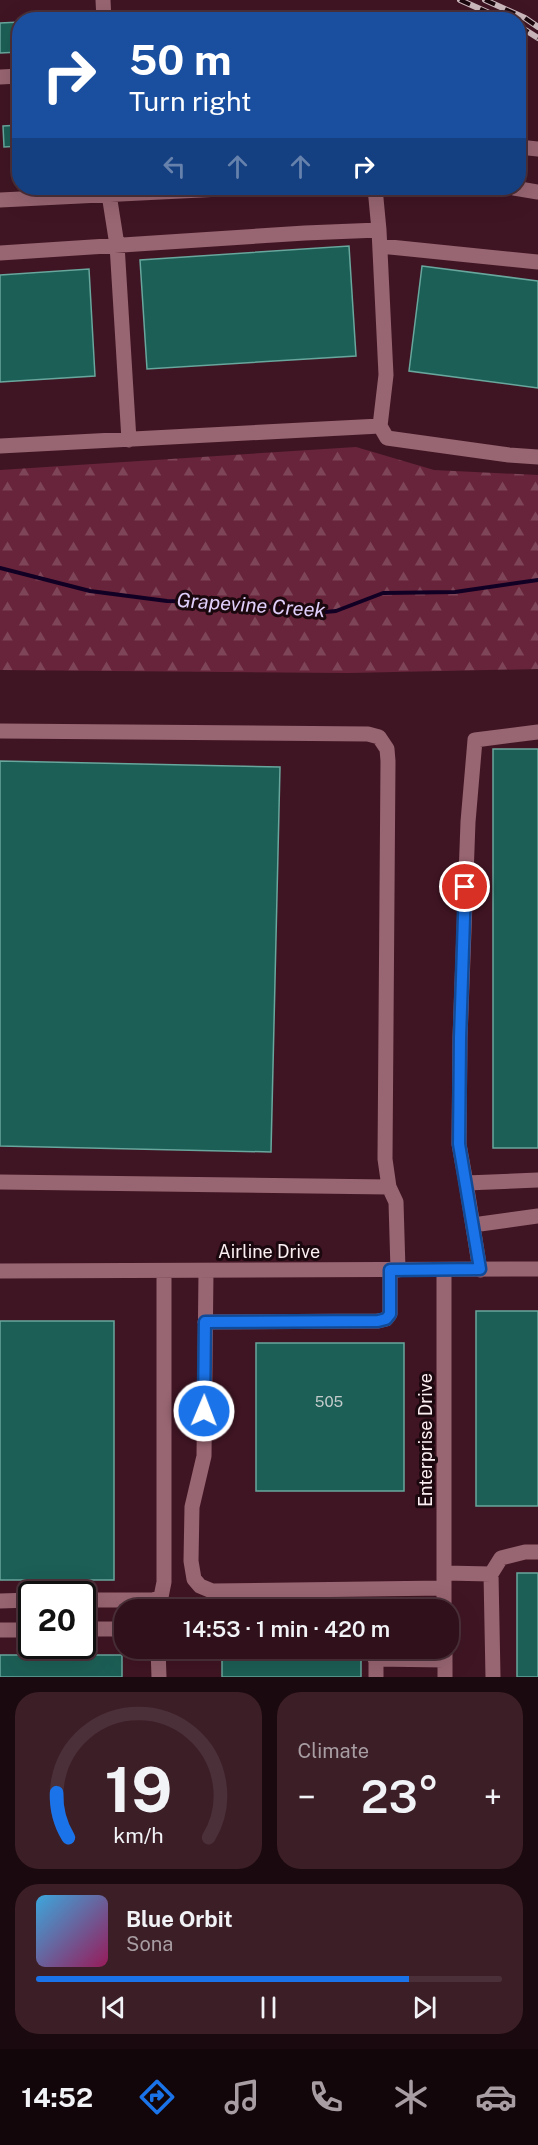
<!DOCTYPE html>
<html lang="en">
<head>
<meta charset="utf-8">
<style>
	body { margin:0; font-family:"Public Sans",sans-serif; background:#3c1e27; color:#f1f3f6; height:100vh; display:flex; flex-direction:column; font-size:22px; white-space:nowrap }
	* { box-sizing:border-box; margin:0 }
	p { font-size:20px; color:#a89da2 }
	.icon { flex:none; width:33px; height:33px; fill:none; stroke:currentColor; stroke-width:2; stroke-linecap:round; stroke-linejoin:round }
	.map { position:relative; height:1677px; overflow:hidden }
	.drawer { display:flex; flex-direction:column; gap:15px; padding:15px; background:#1a090e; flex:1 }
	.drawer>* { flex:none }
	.top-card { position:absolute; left:12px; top:12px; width:514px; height:183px; border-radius:24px; box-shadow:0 6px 24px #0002,0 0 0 2px #4b3039; background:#1a4fa0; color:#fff; overflow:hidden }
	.speed { position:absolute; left:18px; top:1581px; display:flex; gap:12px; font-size:30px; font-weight:700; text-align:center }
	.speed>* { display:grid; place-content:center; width:78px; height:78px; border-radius:50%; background:#30101a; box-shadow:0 6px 24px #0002,0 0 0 2px #4b3039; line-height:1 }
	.speed .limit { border:3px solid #111; border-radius:9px; background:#fff; color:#111 }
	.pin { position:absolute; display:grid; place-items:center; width:51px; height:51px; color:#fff; margin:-26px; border:3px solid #fff; border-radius:50%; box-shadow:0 2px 6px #0007 }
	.me { position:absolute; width:66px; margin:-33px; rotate:1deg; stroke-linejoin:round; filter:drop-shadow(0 0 4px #0008) }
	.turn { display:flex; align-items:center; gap:21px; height:126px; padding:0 18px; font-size:27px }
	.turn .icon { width:78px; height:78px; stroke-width:2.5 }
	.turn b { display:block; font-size:42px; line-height:51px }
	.lanes { display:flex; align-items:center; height:57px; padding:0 18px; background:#0003; justify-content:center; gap:30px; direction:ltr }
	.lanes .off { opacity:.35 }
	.big { font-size:45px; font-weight:600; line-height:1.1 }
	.drawer .widget { flex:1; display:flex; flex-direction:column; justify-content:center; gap:9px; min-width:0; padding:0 21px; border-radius:24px; background:#3c1e27 }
	.drawer .dial { align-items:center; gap:0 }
	.dial svg { height:156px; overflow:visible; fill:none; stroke:#4b3039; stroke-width:7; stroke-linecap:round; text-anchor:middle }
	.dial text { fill:#f1f3f6; stroke:none }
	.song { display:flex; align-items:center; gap:18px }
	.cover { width:72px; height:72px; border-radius:9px; background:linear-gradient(135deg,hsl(200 70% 55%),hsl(330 70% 35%)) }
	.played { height:6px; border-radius:3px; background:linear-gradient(90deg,#1a73e8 80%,#4b3039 80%) }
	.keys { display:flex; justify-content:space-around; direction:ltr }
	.heat { display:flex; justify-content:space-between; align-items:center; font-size:33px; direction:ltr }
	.drawer .tiles { flex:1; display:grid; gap:15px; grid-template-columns:1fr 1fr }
	.widget:last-child { grid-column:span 2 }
	.trip { position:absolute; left:114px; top:1599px; width:345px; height:60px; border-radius:24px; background:#30101a; box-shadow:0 6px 24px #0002,0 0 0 2px #4b3039; font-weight:600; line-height:60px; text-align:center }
	.tab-bar { display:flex; height:96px; justify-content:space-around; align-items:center; background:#13060a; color:#a89da2 }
	.tab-bar .icon { width:42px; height:42px }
	.tab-bar .on { color:#1a73e8 }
	.tab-bar b { font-size:27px; color:#f1f3f6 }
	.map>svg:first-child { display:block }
	.forest { fill:url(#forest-firs) }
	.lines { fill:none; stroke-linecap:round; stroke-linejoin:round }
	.stream { stroke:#120024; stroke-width:4 }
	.building { fill:#1c5f56; stroke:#68a79d; stroke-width:1.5 }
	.minor { stroke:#986572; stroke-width:15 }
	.rail-casing { stroke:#ccb9be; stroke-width:6 }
	.rail { stroke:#1b080e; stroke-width:4; stroke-dasharray:11; stroke-linecap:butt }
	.route-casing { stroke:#114b97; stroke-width:15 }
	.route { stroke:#1a73e8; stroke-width:10 }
	.labels { text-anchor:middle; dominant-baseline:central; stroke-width:6; stroke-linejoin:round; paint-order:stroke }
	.number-label { font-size:15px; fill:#c3cbcb }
	.street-label { font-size:18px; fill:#fbeff2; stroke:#1b080e }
	.water-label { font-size:20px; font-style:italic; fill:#e0cefb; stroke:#1b080e }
</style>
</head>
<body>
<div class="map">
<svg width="538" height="1677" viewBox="0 0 538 1677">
	<defs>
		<pattern id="forest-firs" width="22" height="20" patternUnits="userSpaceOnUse" patternTransform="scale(1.5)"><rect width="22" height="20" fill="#68243a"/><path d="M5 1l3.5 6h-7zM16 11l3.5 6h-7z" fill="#7e4457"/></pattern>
	</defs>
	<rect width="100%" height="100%" fill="#401523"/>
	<!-- forest -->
	<path class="forest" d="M356 447 434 470 538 475V669L348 673 0 670V470Z"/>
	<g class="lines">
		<!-- stream -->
		<path class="stream" d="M0 568 90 591 167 601 236 602 314 613 336 611 383 593 455 592 538 580"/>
	</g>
	<!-- building -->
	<path class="building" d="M20 22V52L0 53V23Z
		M20 125V146L4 147 3 126Z
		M349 246 356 356 147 369 140 260Z
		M422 266 538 281V388L409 371Z
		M89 269 95 376 0 382V275Z
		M493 749H538V1148H493Z
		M0 761 280 767 271 1152 0 1146Z
		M476 1311H538V1506H476Z
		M0 1321H114V1580H0Z
		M256 1343H404V1491H256Z
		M517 1573H538V1677H517Z
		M0 1655H122V1677H0Z
		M222 1655H361V1677H222Z"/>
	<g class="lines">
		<!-- minor -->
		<path class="minor" d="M103 0 104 20
			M0 77 20 76
			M519 147 538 149
			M108 188 117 245 129 440
			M375 188 379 230
			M514 188 538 192
			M0 200 241 188
			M380 246 538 262
			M0 253 305 233 379 230 386 375 380 426 0 446
			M380 426 387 438 509 455 538 457
			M0 731 368 734 379 737 387 749 388 761 385 1159 389 1187 396 1202 398 1270
			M0 1182 389 1187
			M466 1183 459 1144 460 1038 468 822 475 740 538 732
			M473 1225 538 1216
			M444 1270V1610
			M480 1270 466 1183 538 1180
			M0 1271 538 1269
			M206 1271 204 1456 192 1507 191 1561 194 1579 200 1586 212 1591 444 1588
			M205 1322 378 1321 386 1319 390 1314V1270
			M445 1573 491 1574
			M82 1600H153L161 1597 164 1582V1271
			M0 1601 32 1600
			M82 1629H124
			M0 1630H32
			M158 1648 159 1677
			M376 1648V1677
			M445 1648V1677
			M375 1659 445 1660
			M493 1677 491 1574 501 1558 525 1552H538"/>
		<!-- rail casing -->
		<g class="rail-casing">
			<path id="rail" d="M460 0 505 20
				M485 0 525 18 538 27
				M519 26 538 38"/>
		</g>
		<!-- rail -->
		<use href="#rail" class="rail"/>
	</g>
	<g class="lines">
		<!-- route casing -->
		<g class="route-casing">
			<path id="route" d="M204 1411 205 1322 378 1321 386 1319 390 1314V1270L480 1269 459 1144 460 1038 465 887"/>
		</g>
		<!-- route -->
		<use href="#route" class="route"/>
	</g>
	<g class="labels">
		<!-- number labels -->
		<g class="number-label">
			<text x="329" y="1401">505</text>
		</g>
		<!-- street labels -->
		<g class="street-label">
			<text x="269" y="1251">Airline Drive</text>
			<text transform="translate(425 1440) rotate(-90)">Enterprise Drive</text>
		</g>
		<!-- water labels -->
		<g class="water-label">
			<text transform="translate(251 605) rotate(4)">Grapevine Creek</text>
		</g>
	</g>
</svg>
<div class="speed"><div class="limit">20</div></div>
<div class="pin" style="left:465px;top:887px;background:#d93025"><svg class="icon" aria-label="arrive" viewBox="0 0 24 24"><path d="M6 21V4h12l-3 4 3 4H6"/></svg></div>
<svg class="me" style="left:204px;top:1411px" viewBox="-20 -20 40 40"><circle r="17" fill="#1a73e8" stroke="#fff" stroke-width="3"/><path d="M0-11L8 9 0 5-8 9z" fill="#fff"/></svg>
<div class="trip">14:53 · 1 min · 420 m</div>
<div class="top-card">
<div class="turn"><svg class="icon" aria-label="right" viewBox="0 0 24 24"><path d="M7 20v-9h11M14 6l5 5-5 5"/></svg><div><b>50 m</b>Turn right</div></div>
<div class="lanes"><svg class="icon off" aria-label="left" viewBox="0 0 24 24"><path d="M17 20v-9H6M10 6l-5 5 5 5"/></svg><svg class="icon off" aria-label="ahead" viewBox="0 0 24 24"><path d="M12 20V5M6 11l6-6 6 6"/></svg><svg class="icon off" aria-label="ahead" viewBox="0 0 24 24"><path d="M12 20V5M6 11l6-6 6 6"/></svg><svg class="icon" aria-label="right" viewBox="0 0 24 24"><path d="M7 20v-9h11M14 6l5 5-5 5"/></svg></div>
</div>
</div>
<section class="drawer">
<div class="tiles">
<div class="widget dial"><svg viewBox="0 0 100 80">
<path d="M14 69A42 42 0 1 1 86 69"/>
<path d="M14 69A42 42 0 0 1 8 46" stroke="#1a73e8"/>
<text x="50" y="56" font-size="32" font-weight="700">19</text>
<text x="50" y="72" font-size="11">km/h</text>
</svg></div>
<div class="widget"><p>Climate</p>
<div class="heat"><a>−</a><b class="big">23°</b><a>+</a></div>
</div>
<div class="widget">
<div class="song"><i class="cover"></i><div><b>Blue Orbit</b><p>Sona</p></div></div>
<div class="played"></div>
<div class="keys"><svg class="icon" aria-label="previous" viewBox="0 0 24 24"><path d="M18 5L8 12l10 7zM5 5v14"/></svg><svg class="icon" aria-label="pause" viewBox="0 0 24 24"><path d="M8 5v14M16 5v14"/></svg><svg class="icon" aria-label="next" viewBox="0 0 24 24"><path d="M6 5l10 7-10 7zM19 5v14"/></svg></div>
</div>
</div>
</section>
<nav class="tab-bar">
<b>14:52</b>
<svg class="icon on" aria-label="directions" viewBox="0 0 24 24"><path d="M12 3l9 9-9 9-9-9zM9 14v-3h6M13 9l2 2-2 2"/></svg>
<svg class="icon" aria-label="music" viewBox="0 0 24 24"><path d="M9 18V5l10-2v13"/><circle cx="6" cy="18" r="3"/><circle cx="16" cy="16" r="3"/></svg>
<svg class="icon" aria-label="phone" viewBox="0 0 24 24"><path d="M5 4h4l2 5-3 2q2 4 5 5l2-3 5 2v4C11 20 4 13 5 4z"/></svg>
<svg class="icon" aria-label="climate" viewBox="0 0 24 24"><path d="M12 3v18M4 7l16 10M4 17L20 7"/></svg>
<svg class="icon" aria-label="car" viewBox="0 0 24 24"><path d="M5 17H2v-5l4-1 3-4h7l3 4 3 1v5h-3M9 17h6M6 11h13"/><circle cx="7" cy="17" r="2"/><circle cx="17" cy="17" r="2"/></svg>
</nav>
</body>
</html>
